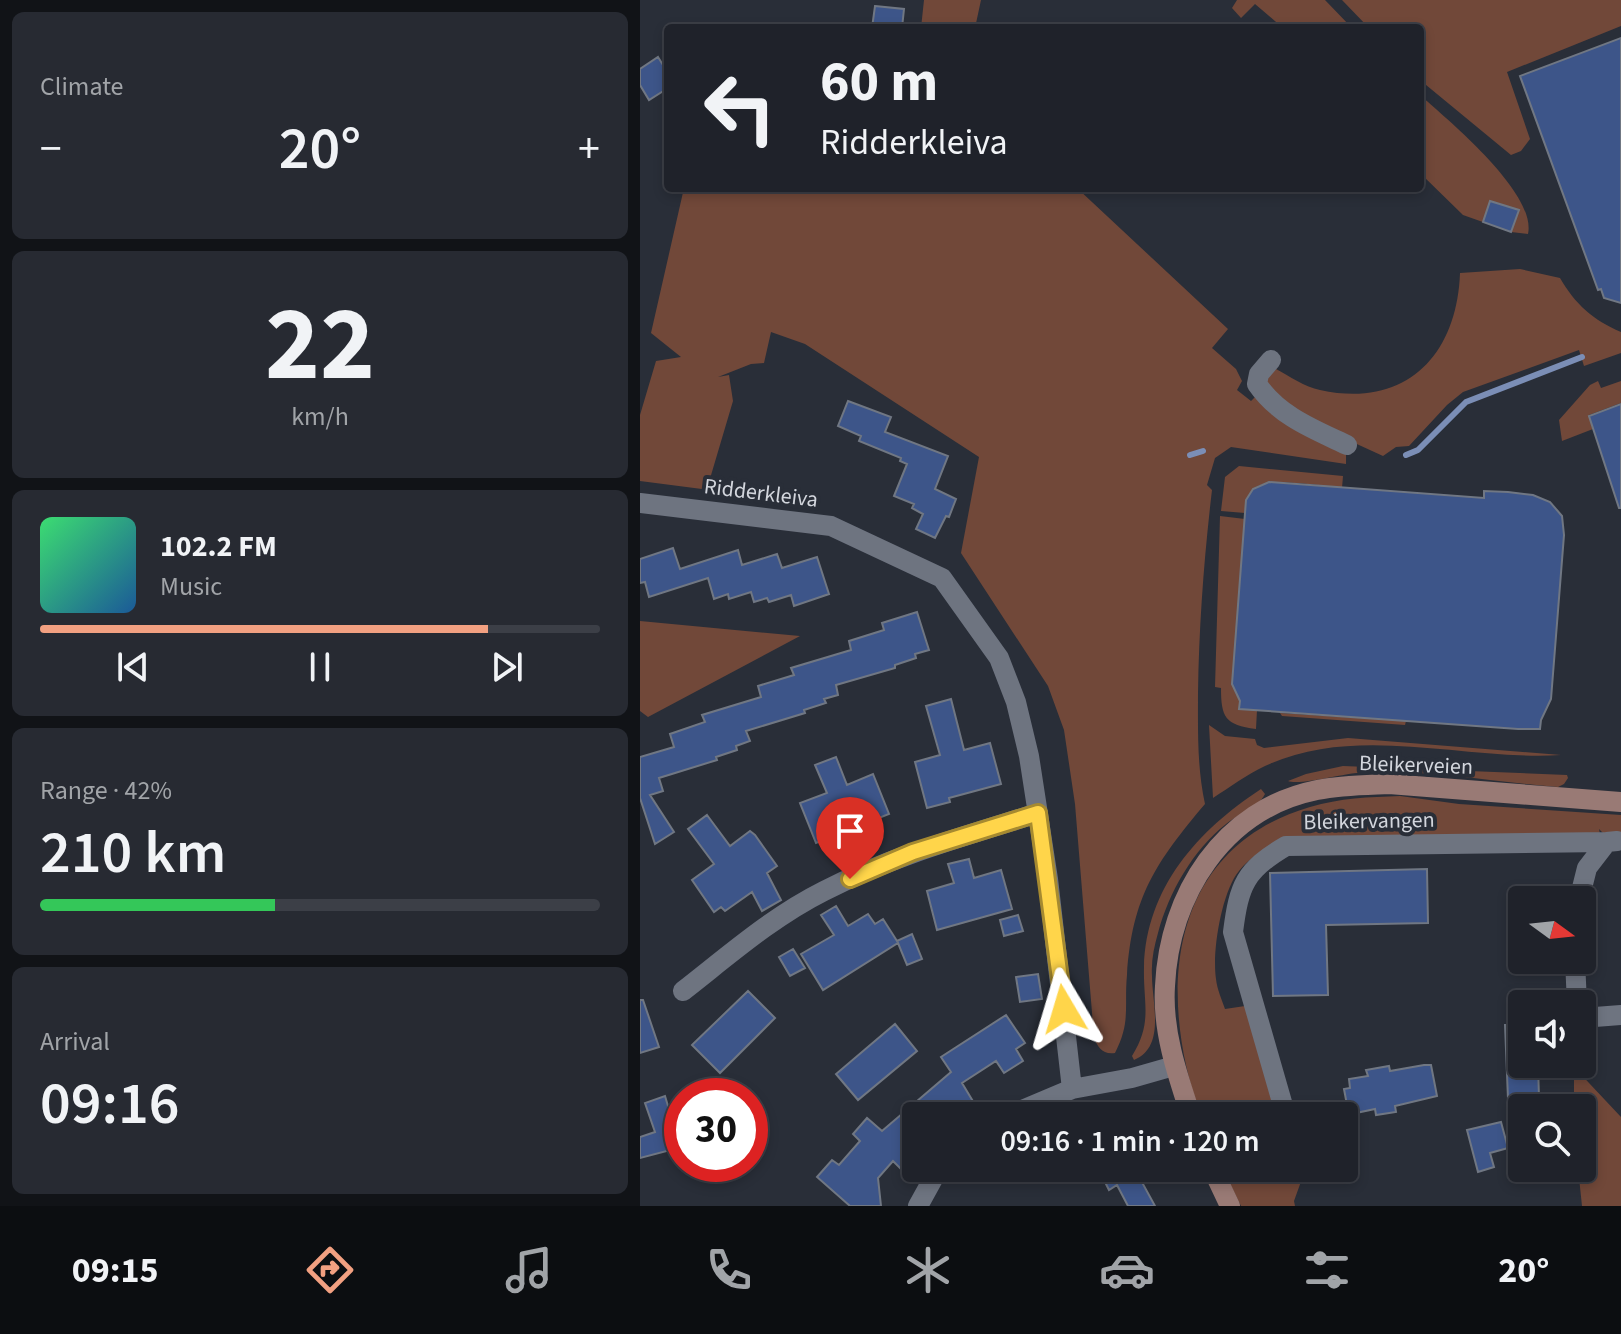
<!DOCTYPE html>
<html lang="en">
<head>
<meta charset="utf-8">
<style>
	body { margin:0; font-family:"Source Sans 3",sans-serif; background:#272a32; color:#f1f3f6; height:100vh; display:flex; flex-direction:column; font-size:30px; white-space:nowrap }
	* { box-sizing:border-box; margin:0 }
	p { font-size:26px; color:#a1a4a8 }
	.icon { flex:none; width:44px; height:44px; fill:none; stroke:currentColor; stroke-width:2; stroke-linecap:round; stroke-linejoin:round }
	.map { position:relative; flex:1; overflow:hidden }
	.panel { display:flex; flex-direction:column; gap:12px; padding:12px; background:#111317; width:640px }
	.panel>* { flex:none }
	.banner { position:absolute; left:24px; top:24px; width:760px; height:168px; border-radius:8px; box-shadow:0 4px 12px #0003,0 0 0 2px #3c3f47; background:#1f222a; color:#f1f3f6; overflow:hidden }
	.needle { width:52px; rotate:105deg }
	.tools { position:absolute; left:868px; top:886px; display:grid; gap:16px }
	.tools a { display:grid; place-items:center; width:88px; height:88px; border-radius:8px; background:#1f222a; box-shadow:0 4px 12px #0003,0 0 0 2px #3c3f47; font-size:40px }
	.speed { position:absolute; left:24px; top:1078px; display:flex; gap:16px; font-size:40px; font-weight:700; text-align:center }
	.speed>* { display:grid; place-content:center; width:104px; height:104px; border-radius:50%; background:#1f222a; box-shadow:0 4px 12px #0003,0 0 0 2px #3c3f47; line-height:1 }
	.speed .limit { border:12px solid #d22; background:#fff; color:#111 }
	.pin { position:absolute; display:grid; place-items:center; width:68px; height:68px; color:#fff; margin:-82px -34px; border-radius:50% 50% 50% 0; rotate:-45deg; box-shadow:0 0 8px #0007 }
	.pin .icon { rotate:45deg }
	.me { position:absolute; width:88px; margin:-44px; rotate:353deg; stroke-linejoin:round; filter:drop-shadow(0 0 6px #0008) }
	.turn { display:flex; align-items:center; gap:28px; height:168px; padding:0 24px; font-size:36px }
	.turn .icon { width:104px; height:104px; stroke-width:2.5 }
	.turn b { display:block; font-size:56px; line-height:68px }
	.big { font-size:60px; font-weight:600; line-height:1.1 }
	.panel .widget { flex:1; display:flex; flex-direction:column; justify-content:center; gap:12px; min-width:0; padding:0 28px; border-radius:12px; background:#272a32 }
	.panel .dial { align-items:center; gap:0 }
	.dial b { font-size:104px; line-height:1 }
	.song { display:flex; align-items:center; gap:24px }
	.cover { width:96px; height:96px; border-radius:12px; background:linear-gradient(135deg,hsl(140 70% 55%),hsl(210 70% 35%)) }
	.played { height:8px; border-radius:4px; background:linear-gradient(90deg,#f2a081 80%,#3c3f47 80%) }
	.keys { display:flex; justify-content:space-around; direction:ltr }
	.heat { display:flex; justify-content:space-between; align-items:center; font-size:44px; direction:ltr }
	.charge { height:12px; border-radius:6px; background:linear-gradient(90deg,#34c759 42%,#3c3f47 0) }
	.trip { position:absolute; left:262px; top:1102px; width:456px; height:80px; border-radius:8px; background:#1f222a; box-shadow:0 4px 12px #0003,0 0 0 2px #3c3f47; font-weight:600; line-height:80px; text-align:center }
	.dock { display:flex; height:128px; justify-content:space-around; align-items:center; background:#0c0e11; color:#a1a4a8 }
	.dock .icon { width:56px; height:56px }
	.dock .active { color:#f2a081 }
	.dock b { font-size:36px; color:#f1f3f6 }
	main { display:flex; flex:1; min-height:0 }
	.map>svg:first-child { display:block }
	.green { fill:#714839 }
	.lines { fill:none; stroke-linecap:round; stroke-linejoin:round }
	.stream { stroke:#7b8eb6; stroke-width:6 }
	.building { fill:#3d5589; stroke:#707783; stroke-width:2 }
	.minor { stroke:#6e7480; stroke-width:20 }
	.secondary { stroke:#997a75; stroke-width:20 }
	.route-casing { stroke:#a68a30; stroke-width:20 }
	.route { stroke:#ffd54a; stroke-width:14 }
	.labels { text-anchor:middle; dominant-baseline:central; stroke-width:8; stroke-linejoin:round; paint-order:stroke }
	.street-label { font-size:22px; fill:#d3d6dd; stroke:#292e38 }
</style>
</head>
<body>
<main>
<section class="panel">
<div class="widget"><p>Climate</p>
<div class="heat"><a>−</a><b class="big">20°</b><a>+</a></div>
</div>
<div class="widget dial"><b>22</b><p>km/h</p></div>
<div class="widget">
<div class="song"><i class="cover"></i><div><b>102.2 FM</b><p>Music</p></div></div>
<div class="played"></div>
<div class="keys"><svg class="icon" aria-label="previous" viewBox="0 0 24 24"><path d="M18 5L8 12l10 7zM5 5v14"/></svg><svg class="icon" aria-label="pause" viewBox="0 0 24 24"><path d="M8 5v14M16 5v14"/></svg><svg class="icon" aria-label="next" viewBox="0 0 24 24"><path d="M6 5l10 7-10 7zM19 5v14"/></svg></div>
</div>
<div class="widget"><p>Range · 42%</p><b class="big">210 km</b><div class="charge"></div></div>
<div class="widget"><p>Arrival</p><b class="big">09:16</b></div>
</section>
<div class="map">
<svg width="981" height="1206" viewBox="0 0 981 1206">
	<rect width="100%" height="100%" fill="#292e38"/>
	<!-- green -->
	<path class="green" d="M284 0H341L335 28H281Z
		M597 0H685L712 28H643L615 4 601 18 592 8Z
		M702 0H981V26L867 72 890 139 881 151 871 155 780 80V28H729Z
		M780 95C808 120 897 193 888 234L871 232 823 215 780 173Z
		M44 188H437L588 329 572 348 596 369 602 381 597 390 611 401 616 396 706 451V464L591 447 575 458 567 485 572 490C564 558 559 625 558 693 558 731 557 767 565 804 516 862 492 897 487 975 484 1007 491 1022 475 1053 463 1055 457 1047 454 1037L435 804 424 730 408 686 321 553 339 457 165 344 131 332 124 363 111 364 78 377 89 375 93 401 69 482 87 486 85 492 0 481V415L16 361 41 357 11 333Z
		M880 269 920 278C935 304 953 320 981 332V353L944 366 939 350 823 392 807 405 769 446 756 447 743 456 660 418 624 380 636 369C649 376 665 387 680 390 765 409 817 356 820 273Z
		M958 381 961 388 981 381V403L949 415 953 429 922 441 919 420 950 385Z
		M599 466 703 476 702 488C683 486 626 476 614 489 607 496 606 504 605 513L581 511 585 477Z
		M580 516 605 519 592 684 600 701 599 709 617 710 616 729C585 725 581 717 581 688L575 687Z
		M0 621 160 636 8 717 0 711Z
		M640 713 766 721 765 725 642 716Z
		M569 725 585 736 615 739 617 745 624 748 708 738 921 755C824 761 717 723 625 766 606 775 590 787 573 798Z
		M703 766 927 775 928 778 924 784 918 787C855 782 790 770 727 772 709 772 659 786 648 781L666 774Z
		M621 789 625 794C618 808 598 814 586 824 553 850 529 892 518 933 514 947 511 961 512 976 512 1003 526 1047 494 1060L492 1056C513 1022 503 1004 504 967 506 888 558 830 621 789Z
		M760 796 819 804 981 815V836L964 834 959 829 960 834 646 838C628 847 608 857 596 875 581 898 572 952 576 979 577 989 582 1000 585 1009L605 1006 638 1116H561C517 996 526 849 670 807 700 798 729 797 760 796Z
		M934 1067 981 1117V1206H942L938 1168H942V1108H934Z
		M582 1168H654L663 1176 654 1201 655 1206H601Z"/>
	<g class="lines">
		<!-- stream -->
		<path class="stream" d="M550 455 563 451
			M766 455 778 450 826 402 942 357"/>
	</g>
	<!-- building -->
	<path class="building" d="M235 6 264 9 262 28H232Z
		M981 38V303L964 298 961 289 958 290 880 76Z
		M18 57 28 73V88L9 100 0 85V69Z
		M850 201 879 210 871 232 843 222Z
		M208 401 251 417 245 432 308 456 295 489 316 499 309 517 306 516 295 538 276 529 283 514 272 508 274 504 254 496 267 464 260 461 261 458 219 441 221 436 198 426Z
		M981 404V508H979L949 416Z
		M629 482 844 498V491L868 492 893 495 910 502 922 516 924 535 911 699 901 720 900 729H878L599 709 600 701 592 684 606 500 613 489Z
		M33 548 40 569 98 550 102 565 137 554 142 568 177 557 189 594 154 606 151 595 129 602 127 598 114 602 111 592 89 599 88 594 74 599 68 578 9 597 5 582 0 583V559Z
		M277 612 289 650 275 654 276 658 255 665V668L196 685 198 695 184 699 186 703 164 710 165 713 106 731 110 741 96 746 97 750 76 757 77 760 19 778 23 791 10 795 34 832 15 844 0 798V757L34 747 30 734 65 722 62 715 121 697 118 686 154 675 151 668 211 650 209 641 244 630 242 623Z
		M311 699 324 750 350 743 361 784 309 798 310 802 287 808 275 762 300 755 286 706Z
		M196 757 207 785 233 774 249 814 176 843 160 803 187 793 175 765Z
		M67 815 90 846 110 831 115 835 137 866 127 873 141 900 122 911 112 892 85 911 81 907 74 912 52 880 74 864 48 829Z
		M329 859 334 878 361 870 372 909 297 930 287 891 314 883 308 864Z
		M787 869 788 923 686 925 688 995 633 996 630 873Z
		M196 906 208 926 228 914 235 924 243 919 257 941 272 934 282 959 267 965 258 943 183 990 161 954 194 935 181 915Z
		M378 915 383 931 364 936 360 920Z
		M153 949 165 968 150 976 139 957Z
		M398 974 402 999 380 1002 376 977Z
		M108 991 135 1018 80 1073 52 1045Z
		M0 1000H3L19 1047 0 1053Z
		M366 1015 385 1043 376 1049 383 1061 364 1073 356 1061 322 1083 337 1108 324 1116H276V1163L266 1174 253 1161 238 1178 241 1206H210L177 1177 192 1160 199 1165 220 1141 213 1134 227 1118 242 1131 311 1072 301 1057Z
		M255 1024 277 1051 218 1100 196 1074Z
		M865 1025H882V1064H898L899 1098 868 1099Z
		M784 1065H791L797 1096 755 1106 756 1112 736 1115 735 1109 716 1113 714 1104 707 1105 704 1089 710 1088 709 1079 728 1076 726 1070 749 1066 750 1071Z
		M25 1096 34 1126 42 1123V1147L0 1158V1137L15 1132 5 1103Z
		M861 1122 868 1148 850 1153 854 1167 838 1172 827 1130Z
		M458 1168H512L498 1175 515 1206H488L477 1185 469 1190Z"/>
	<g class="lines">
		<!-- minor -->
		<path class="minor" d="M631 360 619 374 617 384C639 416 673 429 707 445
			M0 503 191 526 302 578 359 658 376 702 389 756 408 879 432 1089
			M939 900 947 868 967 842 977 841
			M935 960 937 1004
			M43 991C88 956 132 917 184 891 252 856 325 836 398 813
			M942 1018 981 1015
			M368 1116 432 1089 492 1078 534 1066
			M646 1116 593 932C599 885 605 870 646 846L967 842
			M278 1206 299 1168"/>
		<!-- secondary -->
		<path class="secondary" d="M551 1116C537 1074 522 1030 525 986 529 895 583 809 677 790 701 785 725 785 749 784L981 802
			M572 1168 590 1206"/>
	</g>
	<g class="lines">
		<!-- route casing -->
		<g class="route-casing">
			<path id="route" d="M210 879 273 852 398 813 424 1009"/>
		</g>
		<!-- route -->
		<use href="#route" class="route"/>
	</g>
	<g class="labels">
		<!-- street labels -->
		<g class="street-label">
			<text transform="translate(121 493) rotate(7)">Ridderkleiva</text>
			<text transform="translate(776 765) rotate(2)">Bleikerveien</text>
			<text transform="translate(729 821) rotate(-1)">Bleikervangen</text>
		</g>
	</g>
</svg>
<div class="tools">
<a><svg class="needle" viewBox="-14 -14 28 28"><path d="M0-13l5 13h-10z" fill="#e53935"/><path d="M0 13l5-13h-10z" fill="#a1a4a8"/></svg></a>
<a><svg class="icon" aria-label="sound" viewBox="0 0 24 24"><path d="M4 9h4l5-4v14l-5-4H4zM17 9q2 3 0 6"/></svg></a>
<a><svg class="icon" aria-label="search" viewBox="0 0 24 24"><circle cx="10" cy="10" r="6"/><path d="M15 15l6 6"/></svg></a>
</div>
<div class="speed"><div class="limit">30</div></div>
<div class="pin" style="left:210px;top:879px;background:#d93025"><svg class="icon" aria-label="arrive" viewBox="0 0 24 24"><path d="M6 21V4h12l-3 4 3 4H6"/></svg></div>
<svg class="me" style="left:424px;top:1009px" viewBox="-20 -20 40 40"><path d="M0-17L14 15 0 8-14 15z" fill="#ffd54a" stroke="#fff" stroke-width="4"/></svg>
<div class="trip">09:16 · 1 min · 120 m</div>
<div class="banner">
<div class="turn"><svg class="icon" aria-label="left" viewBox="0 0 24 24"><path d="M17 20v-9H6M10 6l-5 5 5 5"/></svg><div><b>60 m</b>Ridderkleiva</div></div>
</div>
</div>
</main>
<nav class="dock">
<b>09:15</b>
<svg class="icon active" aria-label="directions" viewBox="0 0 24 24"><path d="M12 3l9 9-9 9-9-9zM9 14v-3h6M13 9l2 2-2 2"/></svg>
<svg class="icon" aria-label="music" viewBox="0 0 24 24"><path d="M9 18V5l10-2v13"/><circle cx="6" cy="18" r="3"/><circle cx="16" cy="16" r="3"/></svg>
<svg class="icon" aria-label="phone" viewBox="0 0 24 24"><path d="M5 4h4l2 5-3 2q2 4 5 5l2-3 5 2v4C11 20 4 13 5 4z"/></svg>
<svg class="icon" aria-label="climate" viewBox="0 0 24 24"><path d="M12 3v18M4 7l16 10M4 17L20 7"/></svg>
<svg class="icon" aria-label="car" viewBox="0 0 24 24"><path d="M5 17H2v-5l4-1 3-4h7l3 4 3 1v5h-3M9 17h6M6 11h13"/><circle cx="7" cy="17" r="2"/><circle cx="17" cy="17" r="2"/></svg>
<svg class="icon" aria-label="filters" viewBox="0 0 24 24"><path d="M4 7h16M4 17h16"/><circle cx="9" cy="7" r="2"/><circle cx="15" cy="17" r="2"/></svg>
<b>20°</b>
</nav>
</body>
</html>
